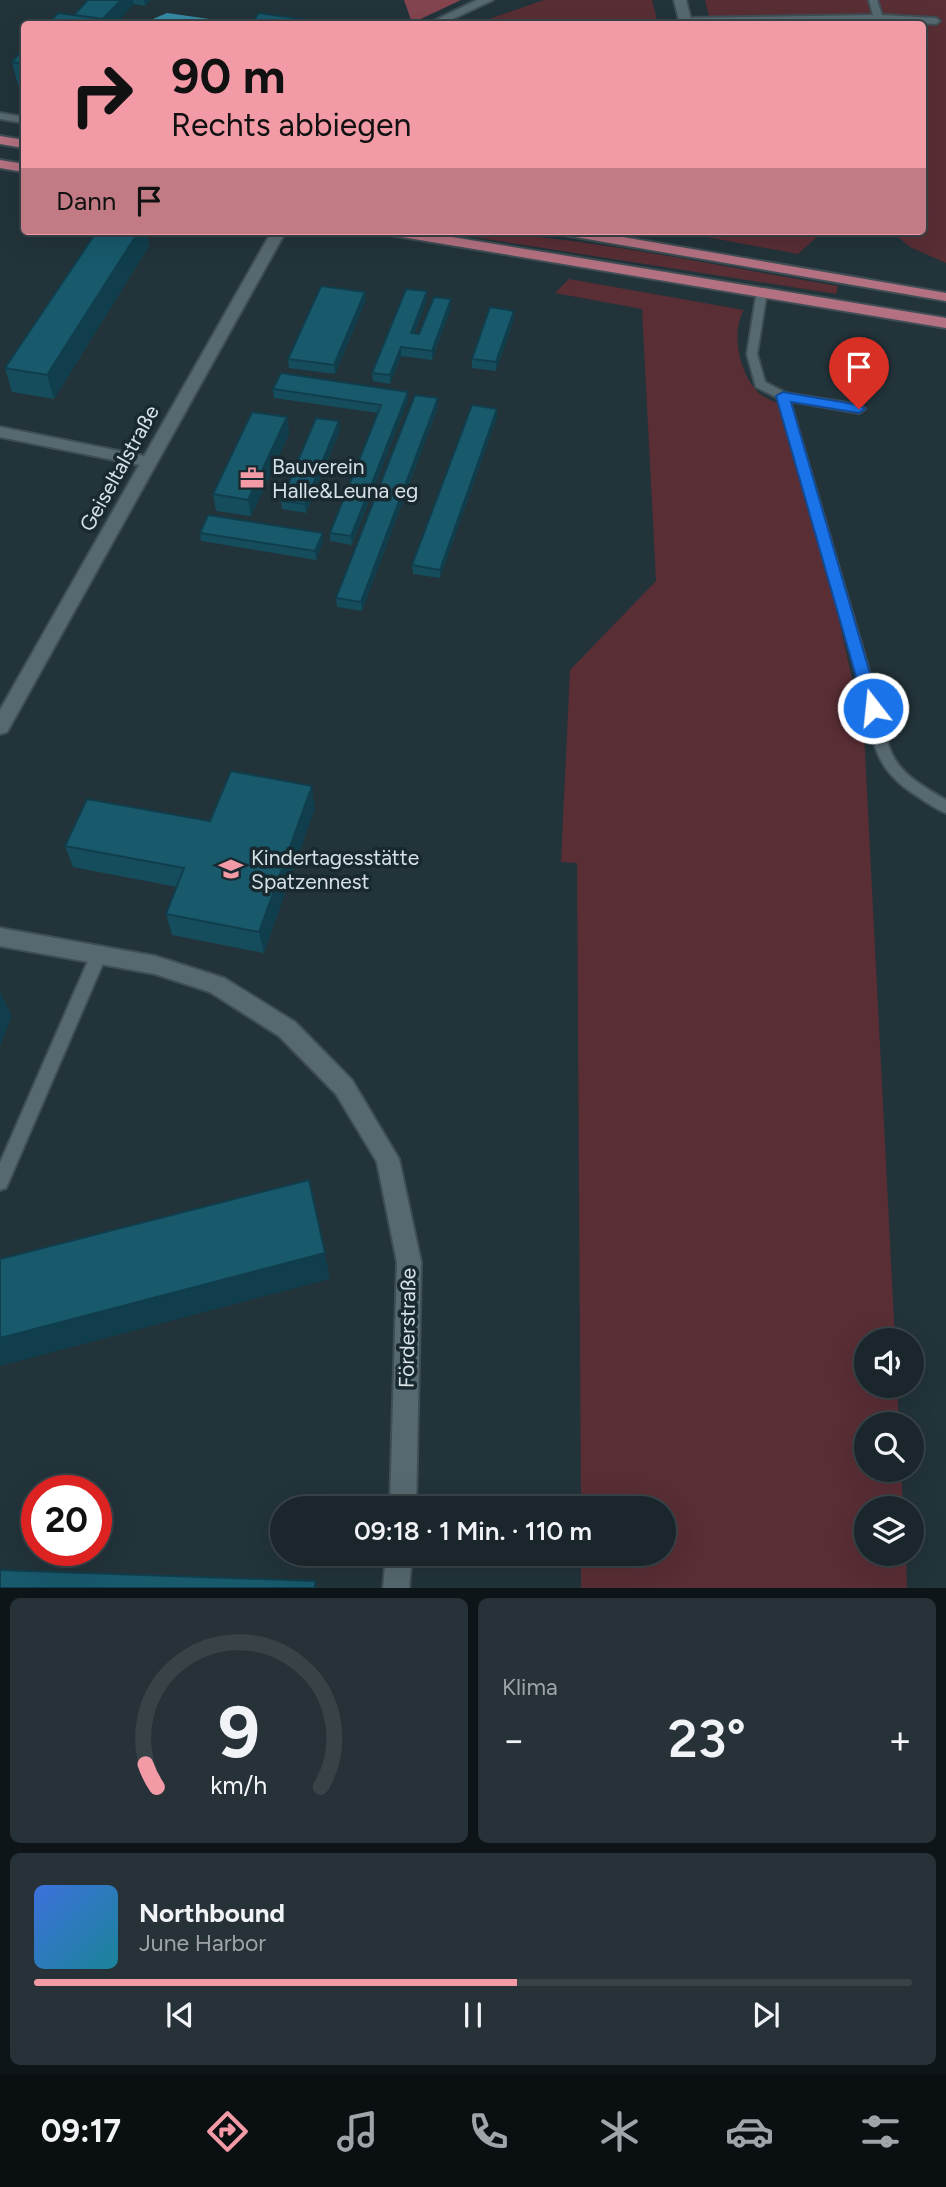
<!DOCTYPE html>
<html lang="de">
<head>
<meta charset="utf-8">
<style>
	body { margin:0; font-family:Figtree,sans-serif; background:#273238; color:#f1f3f6; height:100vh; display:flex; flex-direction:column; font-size:26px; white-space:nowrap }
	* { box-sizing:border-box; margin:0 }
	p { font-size:23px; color:#9fa5a9 }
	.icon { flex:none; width:38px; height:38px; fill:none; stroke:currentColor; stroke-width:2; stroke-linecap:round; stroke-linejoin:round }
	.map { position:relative; height:1588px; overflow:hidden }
	.drawer { display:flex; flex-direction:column; gap:10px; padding:10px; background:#0e1518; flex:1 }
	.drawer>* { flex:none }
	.guide { position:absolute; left:21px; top:21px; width:905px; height:214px; border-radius:7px; box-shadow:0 7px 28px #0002,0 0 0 2px #384348; background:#f39aa7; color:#111; overflow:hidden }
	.tools { position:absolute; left:854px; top:1328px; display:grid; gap:14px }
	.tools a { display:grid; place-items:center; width:70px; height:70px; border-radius:50%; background:#1a262c; box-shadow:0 7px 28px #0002,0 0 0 2px #384348; font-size:35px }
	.speed { position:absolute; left:21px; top:1475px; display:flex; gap:14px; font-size:35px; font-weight:700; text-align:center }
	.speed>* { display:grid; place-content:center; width:91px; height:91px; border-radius:50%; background:#1a262c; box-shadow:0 7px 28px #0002,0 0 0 2px #384348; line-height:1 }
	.speed .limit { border:10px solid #d22; background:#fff; color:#111 }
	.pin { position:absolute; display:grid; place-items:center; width:60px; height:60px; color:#fff; margin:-72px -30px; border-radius:50% 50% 50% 0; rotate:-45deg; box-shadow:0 0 7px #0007 }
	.pin .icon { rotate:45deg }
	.me { position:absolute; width:77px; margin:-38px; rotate:344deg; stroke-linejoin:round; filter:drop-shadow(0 0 5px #0008) }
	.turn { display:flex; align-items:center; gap:24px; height:147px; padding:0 35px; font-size:32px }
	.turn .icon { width:91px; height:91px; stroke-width:2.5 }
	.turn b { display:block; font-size:49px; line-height:60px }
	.then { display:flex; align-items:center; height:66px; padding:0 35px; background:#0003; gap:14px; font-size:26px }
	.big { font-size:52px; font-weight:600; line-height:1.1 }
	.drawer .card { flex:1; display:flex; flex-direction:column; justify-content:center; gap:10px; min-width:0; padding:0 24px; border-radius:10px; background:#273238 }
	.drawer .dial { align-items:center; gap:0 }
	.dial svg { height:182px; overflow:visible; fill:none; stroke:#384348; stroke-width:7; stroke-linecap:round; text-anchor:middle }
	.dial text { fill:#f1f3f6; stroke:none }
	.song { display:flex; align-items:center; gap:21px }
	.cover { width:84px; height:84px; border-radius:10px; background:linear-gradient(135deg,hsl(220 70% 55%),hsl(190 70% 35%)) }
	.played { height:7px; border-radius:4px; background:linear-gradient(90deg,#f39aa7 55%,#384348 55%) }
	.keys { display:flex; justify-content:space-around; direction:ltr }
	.heat { display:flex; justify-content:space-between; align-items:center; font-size:38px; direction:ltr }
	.drawer .tiles { flex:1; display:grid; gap:10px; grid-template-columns:1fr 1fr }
	.card:last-child { grid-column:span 2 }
	.trip { position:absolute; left:270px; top:1496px; width:406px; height:70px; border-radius:35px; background:#1a262c; box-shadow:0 7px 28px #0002,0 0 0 2px #384348; font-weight:600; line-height:70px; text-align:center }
	.tabs { display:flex; height:112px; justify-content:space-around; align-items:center; background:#0a0f12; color:#9fa5a9 }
	.tabs .icon { width:49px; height:49px }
	.tabs .selected { color:#f39aa7 }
	.tabs b { font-size:32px; color:#f1f3f6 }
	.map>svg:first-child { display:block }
	.green { fill:#592e35 }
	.forest { fill:#84454f }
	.water { fill:#3789a3 }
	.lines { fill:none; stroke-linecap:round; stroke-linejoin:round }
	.service-casing { stroke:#3f4e54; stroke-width:4 }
	.minor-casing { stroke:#3f4e54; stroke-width:4 }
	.tertiary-casing { stroke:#3f4e54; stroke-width:4 }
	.primary-casing { stroke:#3f4e54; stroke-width:4 }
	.service { fill:#576970; fill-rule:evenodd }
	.minor { fill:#576970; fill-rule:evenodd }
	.tertiary { fill:#576970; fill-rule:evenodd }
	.primary { fill:#b47181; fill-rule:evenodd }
	.wall { fill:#154d5d }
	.shaded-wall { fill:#113e4c }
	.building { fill:#18596c; stroke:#113e4c; stroke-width:2 }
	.route { fill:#1a73e8; stroke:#114b97; stroke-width:2 }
	.labels { text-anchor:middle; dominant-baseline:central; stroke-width:7; stroke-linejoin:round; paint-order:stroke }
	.poi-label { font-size:21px; fill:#d7e1e5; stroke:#18292f; text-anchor:start }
	.street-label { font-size:21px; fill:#d7e1e5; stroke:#18292f }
</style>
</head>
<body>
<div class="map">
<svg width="946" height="1589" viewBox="0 0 946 1589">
	<rect width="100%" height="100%" fill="#22333a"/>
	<!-- green -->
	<path class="green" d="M544 0H652L657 20H673L674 24H475Z
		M705 0H946V263L910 247 891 231H922V24H711Z
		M435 231C566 231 708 265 838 286L836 294Z
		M675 231H814L816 238 798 254Z
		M569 279 744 310C730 333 740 376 760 394 765 398 773 401 780 404L825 558 864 732 895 1340H866V1386H897L899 1424H866V1470H901L903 1508H866V1554H906L907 1588H581V1554H663V1508H581L577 863 561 862 570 670 656 581 642 309 555 293Z"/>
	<!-- forest -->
	<path class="forest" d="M404 0H461L412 23Z"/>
	<!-- water -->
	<path class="water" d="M167 13 224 21 222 24H141Z"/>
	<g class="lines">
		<!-- service casing -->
		<g class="service-casing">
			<path id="service" d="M869 0H877L882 15 936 18 940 21 936 24 878 20 685 24 681 21 685 18 873 15Z
				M0 113 24 117V123L0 119Z
				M762 288 767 291 757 354 765 382 786 393 859 405 865 409 859 413 790 401 880 708C889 764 898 772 946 800V813C936 809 926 802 917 796 880 773 873 749 866 708L778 398 756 387 747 354 757 291Z
				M99 947 104 949 107 954 6 1188 0 1190V1163L91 954 94 949Z"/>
		</g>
		<!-- minor casing -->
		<g class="minor-casing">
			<path id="minor" d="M674 0H686L692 24H680Z
				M0 427 149 457 157 462 149 467 0 437Z
				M0 928 155 956 224 978 295 1022 352 1080 399 1159 421 1262 416 1508H390L397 1262 377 1162 336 1094 279 1036 210 992 155 974 0 946Z
				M386 1554H412L409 1589H383Z"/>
		</g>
		<!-- tertiary casing -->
		<g class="tertiary-casing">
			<path id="tertiary" d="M477 0H493L442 24H427Z
				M272 231H286L7 732 0 734V710Z"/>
		</g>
		<!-- primary casing -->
		<g class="primary-casing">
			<path id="primary" d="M0 136 24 140V148L0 144Z
				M0 160 24 164V172L0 168Z
				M383 231H415L946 318V328L390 235Z
				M557 231H588L946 293V301L564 235Z"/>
		</g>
		<!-- service -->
		<use href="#service" class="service"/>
		<!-- minor -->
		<use href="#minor" class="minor"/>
		<!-- tertiary -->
		<use href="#tertiary" class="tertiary"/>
		<!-- primary -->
		<use href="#primary" class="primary"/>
	</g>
	<!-- wall -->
	<path class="wall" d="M88 0H150L145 6 134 4 48 24 74 15Z
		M24 31V86L18 85 12 62 22 51 19 37Z
		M97 231H146L149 246 54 399 12 392 5 368Z
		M427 291V300L414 334H419L451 308 432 360 401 356 390 384 373 381 372 373Z
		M366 300 335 374 289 368 288 359Z
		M514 319 496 371 472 368V359Z
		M273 389 408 400 352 545 330 541V533L378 413 274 398Z
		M438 407 362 611 337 607 336 598Z
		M497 409V417L440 578 413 574 412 565Z
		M287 417 289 434 251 516 216 511 213 494Z
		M340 430 306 513 282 509 281 501Z
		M200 533 323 541 316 560 201 541Z
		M315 808 264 953 172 935 166 914 177 887 73 867 65 846 210 821Z"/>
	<!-- shaded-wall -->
	<path class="shaded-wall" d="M121 0H133L134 4 116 24H99Z
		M144 0H150L145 6Z
		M139 231H146L149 246 54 399 47 375Z
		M427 291V300L411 342V333Z
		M365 292 366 300 335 374 334 365Z
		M451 299V308L432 360V351Z
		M514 311V319L496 371V362Z
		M401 347V356L390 384V375Z
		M408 392V400L352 545 351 536Z
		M438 398V407L362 611 361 602Z
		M497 409V417L440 578V570Z
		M287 417 289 434 251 516 248 500Z
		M339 421 340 430 306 513 305 504Z
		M323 533V541L316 560 315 551Z
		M312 786 315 808 264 953 259 932Z
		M0 991 12 1016 0 1047Z
		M325 1253 330 1279 0 1366V1338Z"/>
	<!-- building -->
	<path class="building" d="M88 0H121L103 19 74 15Z
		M58 13 139 24H30L33 21 48 24Z
		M259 13 307 20 304 24H251Z
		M24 31V38L19 37Z
		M24 48V64L12 62Z
		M97 231H139L47 375 5 368Z
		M321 286 365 292 334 365 288 359Z
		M406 289 427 291 411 333 419 334 434 297 451 299 432 351 401 347 390 375 372 373Z
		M490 307 514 311 496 362 472 359Z
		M281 373 408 392 351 536 330 533 381 405 273 389Z
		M415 395 438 398 361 602 336 598Z
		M472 405 497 409 440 570 412 565Z
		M252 412 287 417 248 500 213 494Z
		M316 418 339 421 305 504 281 501Z
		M208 515 323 533 315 551 200 533Z
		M231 771 312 786 259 932 166 914 184 868 65 846 87 799 210 821Z
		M309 1180 325 1253 0 1338V1259Z
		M0 1570 315 1581V1588H0Z"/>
	<!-- route -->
	<path class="route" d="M783 392 859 405 865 409 859 413 791 402 880 708 873 714 865 708 776 396Z"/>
	<!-- icons -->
	<defs>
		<g id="office-bare" transform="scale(1.89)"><path d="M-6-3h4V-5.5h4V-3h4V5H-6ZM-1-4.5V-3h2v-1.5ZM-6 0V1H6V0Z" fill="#f39aa7" stroke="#18292f" stroke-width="2.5" paint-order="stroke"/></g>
		<g id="school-bare" transform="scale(1.89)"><path d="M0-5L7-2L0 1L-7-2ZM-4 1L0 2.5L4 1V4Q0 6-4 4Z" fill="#f39aa7" stroke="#18292f" stroke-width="2.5" paint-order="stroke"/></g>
	</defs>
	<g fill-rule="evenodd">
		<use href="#office-bare" x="252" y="478"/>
		<use href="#school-bare" x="231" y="869"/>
	</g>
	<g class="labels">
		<!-- poi labels -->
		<g class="poi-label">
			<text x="272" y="466">Bauverein<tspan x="272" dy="24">Halle&amp;Leuna eg</tspan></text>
			<text x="251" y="857">Kindertagesstätte<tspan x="251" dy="24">Spatzennest</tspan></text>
		</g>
		<!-- street labels -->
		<g class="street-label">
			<text transform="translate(119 468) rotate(-61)">Geiseltalstraße</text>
			<text transform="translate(407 1328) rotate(-89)">Förderstraße</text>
		</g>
	</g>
</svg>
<div class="tools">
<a><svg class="icon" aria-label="sound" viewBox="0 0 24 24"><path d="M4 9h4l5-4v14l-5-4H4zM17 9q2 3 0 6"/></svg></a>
<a><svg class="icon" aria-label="search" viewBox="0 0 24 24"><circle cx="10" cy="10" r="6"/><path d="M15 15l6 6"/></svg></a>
<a><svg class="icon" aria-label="layers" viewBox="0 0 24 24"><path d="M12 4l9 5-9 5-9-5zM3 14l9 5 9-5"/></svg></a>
</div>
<div class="speed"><div class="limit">20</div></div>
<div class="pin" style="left:859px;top:409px;background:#d93025"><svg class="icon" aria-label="arrive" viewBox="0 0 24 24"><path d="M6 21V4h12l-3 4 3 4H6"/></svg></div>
<svg class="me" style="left:873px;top:708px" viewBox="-20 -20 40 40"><circle r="17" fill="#1a73e8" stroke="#fff" stroke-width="3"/><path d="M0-11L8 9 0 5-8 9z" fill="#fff"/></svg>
<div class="trip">09:18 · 1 Min. · 110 m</div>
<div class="guide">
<div class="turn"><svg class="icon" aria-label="right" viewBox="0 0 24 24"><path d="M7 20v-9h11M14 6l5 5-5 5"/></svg><div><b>90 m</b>Rechts abbiegen</div></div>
<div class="then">Dann<svg class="icon" aria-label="arrive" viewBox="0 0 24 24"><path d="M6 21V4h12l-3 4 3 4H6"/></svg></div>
</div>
</div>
<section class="drawer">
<div class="tiles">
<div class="card dial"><svg viewBox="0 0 100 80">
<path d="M14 69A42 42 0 1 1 86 69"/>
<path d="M14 69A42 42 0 0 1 9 59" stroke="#f39aa7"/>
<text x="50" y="56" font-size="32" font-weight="700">9</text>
<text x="50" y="72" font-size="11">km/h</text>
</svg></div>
<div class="card"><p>Klima</p>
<div class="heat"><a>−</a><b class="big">23°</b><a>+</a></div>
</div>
<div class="card">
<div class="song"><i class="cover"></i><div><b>Northbound</b><p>June Harbor</p></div></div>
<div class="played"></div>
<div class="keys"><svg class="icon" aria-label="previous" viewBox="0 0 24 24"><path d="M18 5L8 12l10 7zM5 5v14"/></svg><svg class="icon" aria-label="pause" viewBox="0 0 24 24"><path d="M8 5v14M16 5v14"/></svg><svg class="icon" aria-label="next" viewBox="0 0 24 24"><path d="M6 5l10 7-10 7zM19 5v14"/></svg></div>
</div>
</div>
</section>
<nav class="tabs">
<b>09:17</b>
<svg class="icon selected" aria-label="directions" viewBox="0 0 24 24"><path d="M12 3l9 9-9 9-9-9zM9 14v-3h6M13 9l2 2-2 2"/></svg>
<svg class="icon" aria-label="music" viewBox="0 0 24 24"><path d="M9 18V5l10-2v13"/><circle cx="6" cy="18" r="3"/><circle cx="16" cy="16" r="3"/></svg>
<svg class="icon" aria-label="phone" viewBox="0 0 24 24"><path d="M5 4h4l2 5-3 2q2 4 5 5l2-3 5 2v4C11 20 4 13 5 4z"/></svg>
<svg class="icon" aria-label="climate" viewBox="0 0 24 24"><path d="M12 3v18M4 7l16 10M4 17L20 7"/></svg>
<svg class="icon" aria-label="car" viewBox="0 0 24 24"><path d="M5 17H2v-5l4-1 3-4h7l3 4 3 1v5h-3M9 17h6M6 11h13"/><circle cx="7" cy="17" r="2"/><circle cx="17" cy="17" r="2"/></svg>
<svg class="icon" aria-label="filters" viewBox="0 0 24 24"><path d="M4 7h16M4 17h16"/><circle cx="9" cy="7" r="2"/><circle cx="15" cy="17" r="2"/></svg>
</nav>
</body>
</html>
